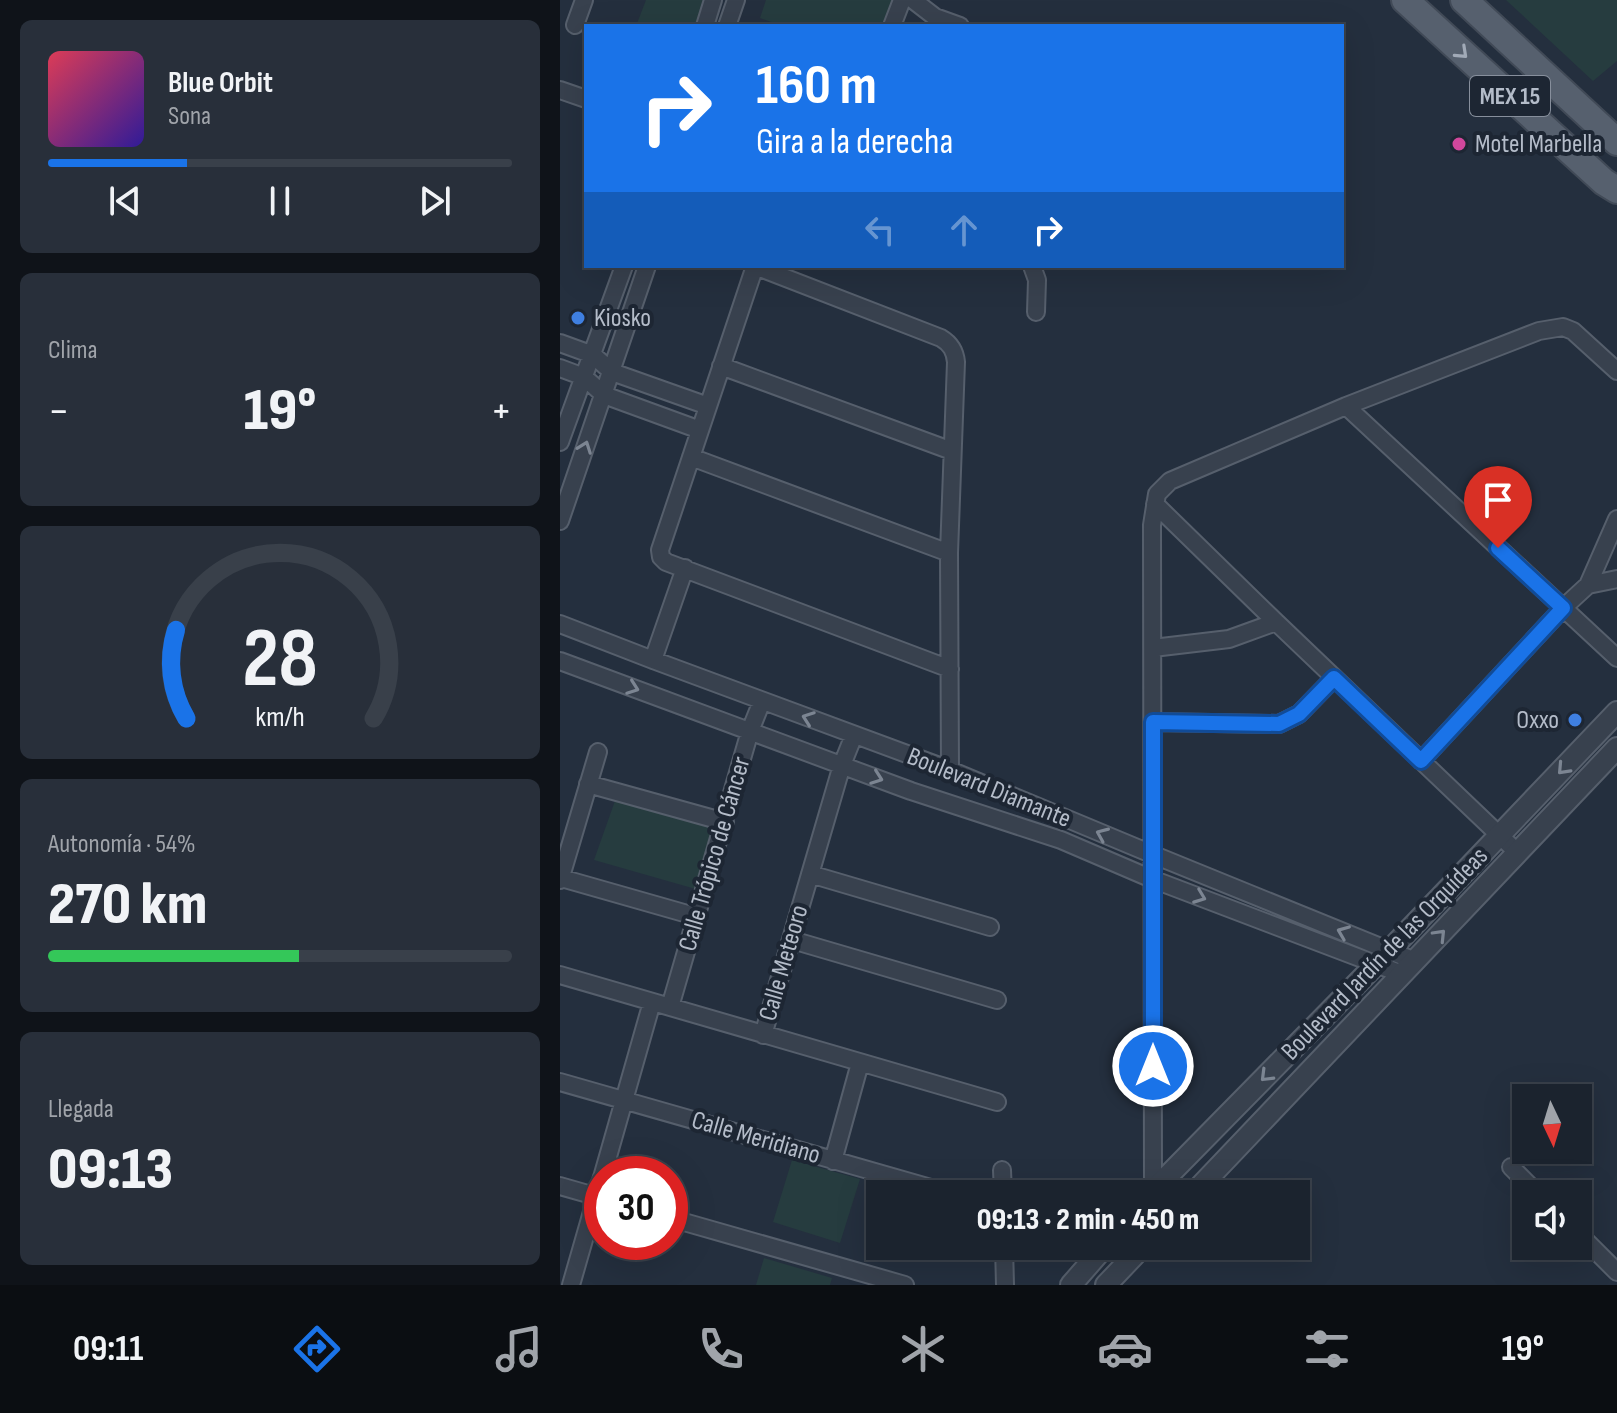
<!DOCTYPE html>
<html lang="es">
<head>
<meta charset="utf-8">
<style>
	body { margin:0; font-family:"Sofia Sans Condensed",sans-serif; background:#282f3a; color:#f1f3f6; height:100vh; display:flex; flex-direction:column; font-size:30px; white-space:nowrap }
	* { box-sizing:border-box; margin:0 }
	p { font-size:26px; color:#a0a4aa }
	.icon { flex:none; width:44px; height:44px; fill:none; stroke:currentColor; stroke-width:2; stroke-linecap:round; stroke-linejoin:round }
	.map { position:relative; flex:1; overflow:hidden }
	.sheet { display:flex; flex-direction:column; gap:20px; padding:20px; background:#0f1319; width:560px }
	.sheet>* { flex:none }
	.hud { position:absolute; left:24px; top:24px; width:760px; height:244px; border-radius:0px; box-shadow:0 8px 32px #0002,0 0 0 2px #39404a; background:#1a73e8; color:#fff; overflow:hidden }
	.needle { width:52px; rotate:176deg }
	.buttons { position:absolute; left:952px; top:1084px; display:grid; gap:16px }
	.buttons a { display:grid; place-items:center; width:80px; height:80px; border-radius:0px; background:#1b232e; box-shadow:0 8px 32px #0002,0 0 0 2px #39404a; font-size:40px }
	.speed { position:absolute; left:24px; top:1156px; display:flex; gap:16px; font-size:40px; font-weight:700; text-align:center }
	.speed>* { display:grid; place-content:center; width:104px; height:104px; border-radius:50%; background:#1b232e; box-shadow:0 8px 32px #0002,0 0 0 2px #39404a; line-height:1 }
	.speed .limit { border:12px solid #d22; background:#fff; color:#111 }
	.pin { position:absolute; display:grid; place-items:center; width:68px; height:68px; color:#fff; margin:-82px -34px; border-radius:50% 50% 50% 0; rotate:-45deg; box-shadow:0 0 8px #0007 }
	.pin .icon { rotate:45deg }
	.me { position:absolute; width:88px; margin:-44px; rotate:0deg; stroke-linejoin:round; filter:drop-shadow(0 0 6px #0008) }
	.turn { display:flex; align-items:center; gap:28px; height:168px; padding:0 40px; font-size:36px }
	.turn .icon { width:104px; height:104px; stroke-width:2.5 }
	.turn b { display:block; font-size:56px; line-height:68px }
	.lanes { display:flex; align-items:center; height:76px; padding:0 40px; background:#0003; justify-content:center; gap:40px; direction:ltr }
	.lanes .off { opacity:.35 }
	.big { font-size:60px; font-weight:800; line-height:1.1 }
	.sheet .tile { flex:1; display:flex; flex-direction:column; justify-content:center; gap:12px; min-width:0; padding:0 28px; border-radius:12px; background:#282f3a }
	.sheet .dial { align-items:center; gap:0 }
	.dial svg { height:208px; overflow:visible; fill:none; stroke:#39404a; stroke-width:7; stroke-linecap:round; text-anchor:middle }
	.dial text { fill:#f1f3f6; stroke:none }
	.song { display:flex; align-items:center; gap:24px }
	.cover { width:96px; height:96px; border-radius:12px; background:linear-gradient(135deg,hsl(350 70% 55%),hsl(250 70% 35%)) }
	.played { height:8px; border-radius:4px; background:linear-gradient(90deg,#1a73e8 30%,#39404a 30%) }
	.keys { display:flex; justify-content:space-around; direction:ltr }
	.heat { display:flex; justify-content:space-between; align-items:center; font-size:44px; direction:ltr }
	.charge { height:12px; border-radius:6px; background:linear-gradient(90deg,#34c759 54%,#39404a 0) }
	.trip { position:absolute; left:306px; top:1180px; width:444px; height:80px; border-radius:0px; background:#1b232e; box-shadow:0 8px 32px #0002,0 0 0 2px #39404a; font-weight:800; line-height:80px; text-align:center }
	.menu { display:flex; height:128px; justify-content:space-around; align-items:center; background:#0b0e12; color:#a0a4aa }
	.menu .icon { width:56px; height:56px }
	.menu .selected { color:#1a73e8 }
	.menu b { font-size:36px; color:#f1f3f6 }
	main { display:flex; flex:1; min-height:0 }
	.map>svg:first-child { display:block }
	.green { fill:#263c3f }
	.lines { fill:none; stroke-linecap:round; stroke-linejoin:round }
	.minor-casing { stroke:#565f6c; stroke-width:20 }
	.tertiary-casing { stroke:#565f6c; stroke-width:24 }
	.primary-casing { stroke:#414a57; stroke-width:30 }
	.minor { stroke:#38414e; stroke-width:16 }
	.tertiary { stroke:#38414e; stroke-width:20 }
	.primary { stroke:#56606e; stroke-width:26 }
	.oneway { stroke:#a1aab7 }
	.oneway2 { stroke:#7c8592 }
	.route-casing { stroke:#114b97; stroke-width:20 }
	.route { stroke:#1a73e8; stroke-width:14 }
	.hotel-dot { fill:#d1479c; stroke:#1d2633; stroke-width:3 }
	.shop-dot { fill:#3f7fe0; stroke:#1d2633; stroke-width:3 }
	.labels { text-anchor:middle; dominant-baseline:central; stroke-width:8; stroke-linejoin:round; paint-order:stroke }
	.shield { fill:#1d2633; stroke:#878f9c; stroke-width:2 }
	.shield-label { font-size:24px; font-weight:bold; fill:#b4bcc9 }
	.poi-label { font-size:26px; fill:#b4bcc9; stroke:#1d2633; text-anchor:start }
	.street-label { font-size:26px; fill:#b4bcc9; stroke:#1d2633 }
</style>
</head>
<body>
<main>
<section class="sheet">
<div class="tile">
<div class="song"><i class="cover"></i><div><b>Blue Orbit</b><p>Sona</p></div></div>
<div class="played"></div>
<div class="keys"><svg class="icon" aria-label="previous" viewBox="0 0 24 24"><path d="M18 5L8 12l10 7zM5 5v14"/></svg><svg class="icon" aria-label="pause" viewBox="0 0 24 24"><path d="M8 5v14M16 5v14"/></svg><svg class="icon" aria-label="next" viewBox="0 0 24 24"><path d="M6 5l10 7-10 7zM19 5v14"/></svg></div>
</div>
<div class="tile"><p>Clima</p>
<div class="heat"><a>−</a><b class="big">19°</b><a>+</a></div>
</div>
<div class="tile dial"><svg viewBox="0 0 100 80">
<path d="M14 69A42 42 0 1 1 86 69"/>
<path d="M14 69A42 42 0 0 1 10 35" stroke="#1a73e8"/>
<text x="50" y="56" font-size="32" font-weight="700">28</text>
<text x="50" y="72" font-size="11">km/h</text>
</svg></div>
<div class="tile"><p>Autonomía · 54%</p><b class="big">270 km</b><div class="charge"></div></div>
<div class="tile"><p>Llegada</p><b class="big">09:13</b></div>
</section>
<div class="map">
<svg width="1057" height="1285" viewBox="0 0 1057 1285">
	<rect width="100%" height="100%" fill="#242f3e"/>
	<!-- green -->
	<path class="green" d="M86 0H144L154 3 146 26H76Z
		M206 0H336L327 26H223L200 18Z
		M946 0H1057V61L1033 81Z
		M56 798 155 828 139 890 34 860Z
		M232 1160 300 1179 280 1243 213 1222Z
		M204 1258 272 1278 270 1285H196Z"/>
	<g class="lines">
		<!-- minor casing -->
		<g class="minor-casing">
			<path id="minor" d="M353 0 375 17 400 26
				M15 25 24 0
				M145 26 153 0
				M167 26 176 0
				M332 26 342 0
				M0 90 26 99
				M195 266 381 338C391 344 395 351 396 362L389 553 390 770
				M195 266 100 550 101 557 106 562 390 669
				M472 266 477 280 476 312
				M0 343 33 355 52 372 148 406
				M161 366 392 451
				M0 368 24 377 44 395 140 430
				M786 406 1057 658
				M0 442 64 266
				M131 457 389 553
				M595 504 716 622 958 853
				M0 521 87 266
				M1028 585 1057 519
				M0 624 93 660 390 770 594 855 855 961
				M593 648 669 639 716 622
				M93 660 125 568
				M0 661 351 791 501 840 592 879 842 974
				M593 722 719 724 739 714 774 678
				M861 761 1003 608 1028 585 1057 579
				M28 784 165 822
				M250 874 430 927
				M1 878 138 917
				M0 880 38 752
				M232 940 437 1000
				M0 975 437 1102
				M110 1007 190 731 202 701
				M203 1035 282 765 294 735
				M0 1082 392 1194
				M273 1161 300 1063
				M951 1167 978 1194
				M442 1170 443 1194
				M43 1174 92 1002
				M0 1186 42 1198
				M593 1191 592 525 597 494 610 481 786 406 979 331 1003 327 1013 331 1057 371
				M110 1218 345 1285
				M1018 1233 1057 1272
				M444 1246 445 1285
				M11 1285 42 1177"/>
		</g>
		<!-- tertiary casing -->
		<g class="tertiary-casing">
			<path id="tertiary" d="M590 1194 829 951 1057 712
				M633 1194 1057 748
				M511 1285 545 1246
				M546 1285 583 1246"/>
		</g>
		<!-- primary casing -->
		<g class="primary-casing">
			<path id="primary" d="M845 0 1044 182 1057 190
				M904 0 1057 142"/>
		</g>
		<!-- minor -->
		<use href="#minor" class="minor"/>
		<!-- tertiary -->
		<use href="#tertiary" class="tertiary"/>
		<!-- primary -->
		<use href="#primary" class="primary"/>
	</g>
	<!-- one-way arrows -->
	<defs><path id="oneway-chevron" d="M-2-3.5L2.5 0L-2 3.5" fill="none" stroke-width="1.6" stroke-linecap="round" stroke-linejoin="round" transform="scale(2)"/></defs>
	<use class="oneway" href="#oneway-chevron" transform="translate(902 53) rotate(43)"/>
	<g class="oneway2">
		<use href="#oneway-chevron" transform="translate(25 447) rotate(-70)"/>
		<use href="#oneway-chevron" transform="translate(73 688) rotate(20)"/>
		<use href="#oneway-chevron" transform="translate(248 718) rotate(-160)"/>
		<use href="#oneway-chevron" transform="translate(1003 769) rotate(133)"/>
		<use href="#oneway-chevron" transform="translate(317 778) rotate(20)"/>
		<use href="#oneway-chevron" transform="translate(542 834) rotate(-157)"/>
		<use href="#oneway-chevron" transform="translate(640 897) rotate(21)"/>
		<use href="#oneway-chevron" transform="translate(783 932) rotate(-158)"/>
		<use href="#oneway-chevron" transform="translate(880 935) rotate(-46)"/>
		<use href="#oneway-chevron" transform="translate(706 1076) rotate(135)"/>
	</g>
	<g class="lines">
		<!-- route casing -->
		<g class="route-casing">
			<path id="route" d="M593 1066V722L719 724 739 714 774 678 861 761 1003 608 938 548"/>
		</g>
		<!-- route -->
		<use href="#route" class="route"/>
	</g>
	<!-- markers -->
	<circle class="hotel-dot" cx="899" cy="144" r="8"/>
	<g class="shop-dot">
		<circle cx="18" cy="318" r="8"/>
		<circle cx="1015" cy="720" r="8"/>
	</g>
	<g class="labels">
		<!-- shield labels -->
		<rect class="shield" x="910" y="76" width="80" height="40" rx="6"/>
		<g class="shield-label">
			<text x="950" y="96">MEX 15</text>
		</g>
		<!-- poi labels -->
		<g class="poi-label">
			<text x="915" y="144">Motel Marbella</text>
			<text x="34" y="318">Kiosko</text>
			<text x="999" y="720" text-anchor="end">Oxxo</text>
		</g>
		<!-- street labels -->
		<g class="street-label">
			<text transform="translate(429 788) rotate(22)">Boulevard Diamante</text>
			<text transform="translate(155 854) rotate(-74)">Calle Trópico de Cáncer</text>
			<text transform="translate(825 954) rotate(-46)">Boulevard Jardín de las Orquídeas</text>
			<text transform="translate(224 963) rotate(-74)">Calle Meteoro</text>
			<text transform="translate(196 1138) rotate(16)">Calle Meridiano</text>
		</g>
	</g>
</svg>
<div class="buttons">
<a><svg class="needle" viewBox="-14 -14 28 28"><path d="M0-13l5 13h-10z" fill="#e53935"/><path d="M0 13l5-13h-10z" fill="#a0a4aa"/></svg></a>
<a><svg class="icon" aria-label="sound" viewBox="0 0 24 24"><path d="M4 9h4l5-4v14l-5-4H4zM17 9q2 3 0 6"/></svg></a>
</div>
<div class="speed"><div class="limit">30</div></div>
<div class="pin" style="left:938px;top:548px;background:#d93025"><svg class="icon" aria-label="arrive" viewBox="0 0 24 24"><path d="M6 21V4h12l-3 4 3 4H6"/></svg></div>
<svg class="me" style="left:593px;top:1066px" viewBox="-20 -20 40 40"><circle r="17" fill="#1a73e8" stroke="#fff" stroke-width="3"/><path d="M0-11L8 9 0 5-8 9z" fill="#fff"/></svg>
<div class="trip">09:13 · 2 min · 450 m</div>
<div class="hud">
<div class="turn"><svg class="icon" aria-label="right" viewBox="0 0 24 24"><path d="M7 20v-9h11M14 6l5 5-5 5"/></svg><div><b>160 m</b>Gira a la derecha</div></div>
<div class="lanes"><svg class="icon off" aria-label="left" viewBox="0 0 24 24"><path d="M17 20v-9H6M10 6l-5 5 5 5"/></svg><svg class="icon off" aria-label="ahead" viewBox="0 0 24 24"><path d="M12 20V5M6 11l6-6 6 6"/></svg><svg class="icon" aria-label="right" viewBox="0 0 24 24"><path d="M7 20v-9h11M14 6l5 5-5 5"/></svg></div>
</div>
</div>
</main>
<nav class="menu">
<b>09:11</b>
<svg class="icon selected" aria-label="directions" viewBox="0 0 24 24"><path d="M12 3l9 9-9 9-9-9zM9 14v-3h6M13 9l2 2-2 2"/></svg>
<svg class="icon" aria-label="music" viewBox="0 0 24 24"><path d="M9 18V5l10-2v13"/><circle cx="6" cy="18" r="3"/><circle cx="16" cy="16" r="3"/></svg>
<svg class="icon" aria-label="phone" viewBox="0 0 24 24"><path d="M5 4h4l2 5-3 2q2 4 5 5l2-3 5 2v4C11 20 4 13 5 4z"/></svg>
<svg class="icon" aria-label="climate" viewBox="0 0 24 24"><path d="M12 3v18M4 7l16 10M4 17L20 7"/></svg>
<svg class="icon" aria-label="car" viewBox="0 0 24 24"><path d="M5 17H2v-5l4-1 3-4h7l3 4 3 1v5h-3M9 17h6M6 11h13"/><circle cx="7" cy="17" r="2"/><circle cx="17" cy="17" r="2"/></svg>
<svg class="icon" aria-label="filters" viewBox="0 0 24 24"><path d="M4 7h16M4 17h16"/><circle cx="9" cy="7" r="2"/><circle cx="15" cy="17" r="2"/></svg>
<b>19°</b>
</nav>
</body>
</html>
